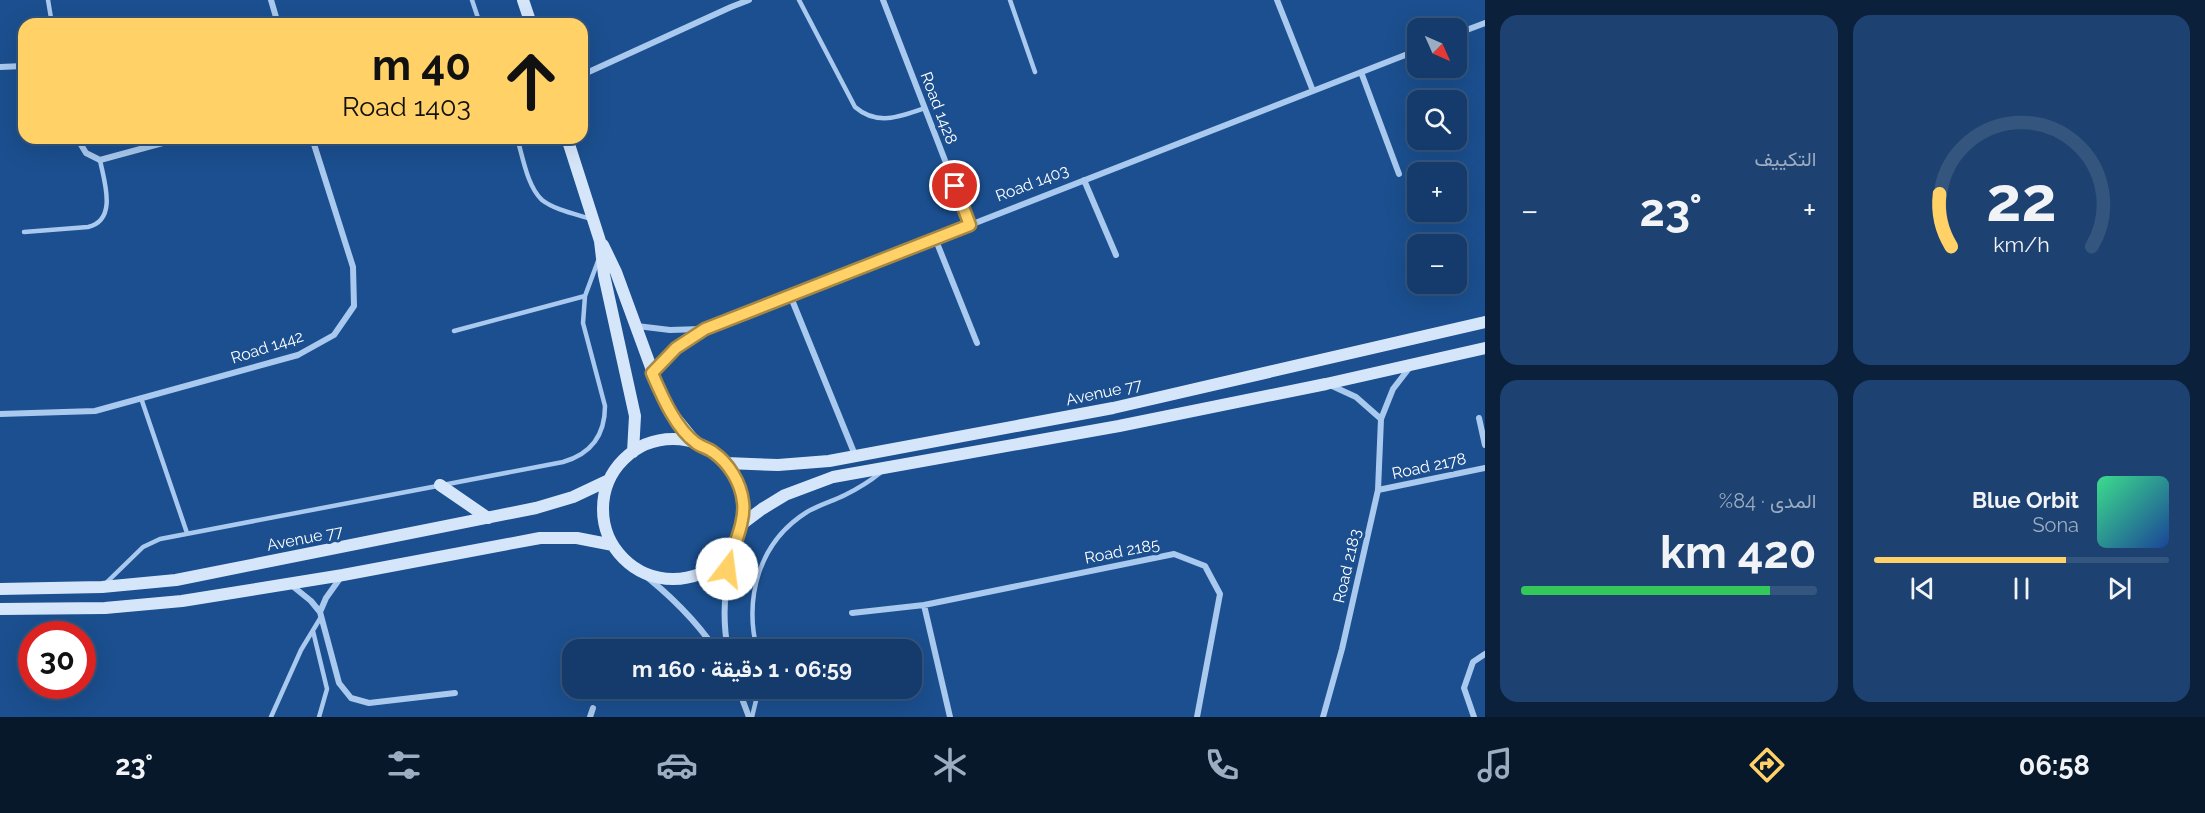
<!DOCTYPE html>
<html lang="ar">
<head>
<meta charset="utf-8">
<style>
	body { margin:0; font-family:Raleway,Vazirmatn,sans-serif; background:#1d4271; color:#f1f3f6; direction:rtl; height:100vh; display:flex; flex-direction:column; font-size:22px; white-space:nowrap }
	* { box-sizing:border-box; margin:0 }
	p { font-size:20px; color:#9dadc1 }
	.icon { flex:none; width:33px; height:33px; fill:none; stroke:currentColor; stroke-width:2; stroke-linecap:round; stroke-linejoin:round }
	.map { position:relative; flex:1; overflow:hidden; direction:ltr }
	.panel { display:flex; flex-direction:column; gap:15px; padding:15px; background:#0b203b; width:720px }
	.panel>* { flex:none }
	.banner { position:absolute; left:18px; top:18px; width:570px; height:126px; border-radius:18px; box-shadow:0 6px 24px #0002,0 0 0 2px #33557e; direction:rtl; background:#ffd166; color:#111; overflow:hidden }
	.needle { width:39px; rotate:135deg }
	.controls { position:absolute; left:1407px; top:18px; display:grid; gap:12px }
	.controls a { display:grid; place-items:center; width:60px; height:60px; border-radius:12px; background:#143b6b; box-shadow:0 6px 24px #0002,0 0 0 2px #33557e; font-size:30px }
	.speed { position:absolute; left:18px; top:621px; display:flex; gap:12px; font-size:30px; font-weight:700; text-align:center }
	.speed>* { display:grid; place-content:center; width:78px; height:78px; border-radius:50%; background:#143b6b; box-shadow:0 6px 24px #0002,0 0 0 2px #33557e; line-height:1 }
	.speed .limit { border:9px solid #d22; background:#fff; color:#111 }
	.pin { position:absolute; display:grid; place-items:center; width:51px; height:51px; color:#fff; margin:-26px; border:3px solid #fff; border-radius:50%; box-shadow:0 2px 6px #0007 }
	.me { position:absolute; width:66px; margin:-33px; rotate:15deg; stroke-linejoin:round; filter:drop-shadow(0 0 4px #0008) }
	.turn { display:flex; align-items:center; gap:21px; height:126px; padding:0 18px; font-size:27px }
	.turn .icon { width:78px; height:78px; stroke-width:2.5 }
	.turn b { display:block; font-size:42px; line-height:51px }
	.big { font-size:45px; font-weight:700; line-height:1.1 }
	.panel .tile { flex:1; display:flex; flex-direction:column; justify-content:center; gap:9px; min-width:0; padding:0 21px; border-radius:18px; background:#1d4271 }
	.panel .dial { align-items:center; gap:0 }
	.dial svg { height:156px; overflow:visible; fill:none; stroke:#33557e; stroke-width:7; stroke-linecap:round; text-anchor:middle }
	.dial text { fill:#f1f3f6; stroke:none }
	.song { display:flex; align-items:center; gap:18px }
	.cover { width:72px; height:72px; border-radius:9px; background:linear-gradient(135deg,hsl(150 70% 55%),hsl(220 70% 35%)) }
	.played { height:6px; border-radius:3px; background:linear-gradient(90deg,#ffd166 65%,#33557e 65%) }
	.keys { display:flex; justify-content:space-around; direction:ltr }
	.heat { display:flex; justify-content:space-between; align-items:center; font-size:33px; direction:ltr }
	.charge { height:9px; border-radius:4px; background:linear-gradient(90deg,#34c759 84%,#33557e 0) }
	.panel .tiles { flex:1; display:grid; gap:15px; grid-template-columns:repeat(2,1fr) }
	.trip { position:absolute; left:562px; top:639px; width:360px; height:60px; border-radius:18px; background:#143b6b; box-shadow:0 6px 24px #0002,0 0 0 2px #33557e; font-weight:700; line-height:60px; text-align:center; direction:rtl }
	.menu { display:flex; height:96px; justify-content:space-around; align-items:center; background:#08182b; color:#9dadc1 }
	.menu .icon { width:42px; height:42px }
	.menu .active { color:#ffd166 }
	.menu b { font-size:27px; color:#f1f3f6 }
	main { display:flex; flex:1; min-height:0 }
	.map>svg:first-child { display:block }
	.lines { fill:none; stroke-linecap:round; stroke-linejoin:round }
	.lane { stroke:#a9c9ee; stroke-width:4.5 }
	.street { stroke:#a9c9ee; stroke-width:6 }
	.secondary { stroke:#d6e6fa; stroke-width:12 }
	.route-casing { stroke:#a68842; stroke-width:15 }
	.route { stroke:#ffd166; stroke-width:10 }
	.labels { text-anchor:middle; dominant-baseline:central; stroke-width:6; stroke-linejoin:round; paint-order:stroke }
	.street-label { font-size:16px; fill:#fff; stroke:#1b4f8f }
</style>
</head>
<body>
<main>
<section class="panel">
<div class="tiles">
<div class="tile dial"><svg viewBox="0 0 100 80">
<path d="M14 69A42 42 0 1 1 86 69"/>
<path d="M14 69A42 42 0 0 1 8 42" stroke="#ffd166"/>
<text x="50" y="56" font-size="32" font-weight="700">22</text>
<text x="50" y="72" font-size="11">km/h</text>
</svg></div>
<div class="tile"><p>التكييف</p>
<div class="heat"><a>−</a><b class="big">23°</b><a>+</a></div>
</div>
<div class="tile">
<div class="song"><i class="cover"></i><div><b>Blue Orbit</b><p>Sona</p></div></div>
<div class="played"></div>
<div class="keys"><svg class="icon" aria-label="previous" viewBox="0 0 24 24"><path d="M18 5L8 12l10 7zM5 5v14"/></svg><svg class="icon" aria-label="pause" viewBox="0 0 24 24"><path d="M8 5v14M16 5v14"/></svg><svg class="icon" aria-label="next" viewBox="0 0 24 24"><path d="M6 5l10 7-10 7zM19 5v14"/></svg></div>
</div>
<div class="tile"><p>المدى · 84%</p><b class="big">420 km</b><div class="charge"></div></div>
</div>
</section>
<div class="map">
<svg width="1485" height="717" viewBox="0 0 1485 717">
	<rect width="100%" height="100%" fill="#1b4f8f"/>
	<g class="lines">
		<!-- lane -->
		<path class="lane" d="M48 0 52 24
			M472 0 480 24
			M799 0 855 107C877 126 900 117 925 108
			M1010 0 1035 72
			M517 138C523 157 527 186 542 200 555 210 575 214 591 219
			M24 232 88 227C118 220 104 181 100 160
			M454 331 585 296
			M141 398 187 533
			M106 583 143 547 160 539 563 462C591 454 605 435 605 406L583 323 585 296 598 261
			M313 631 327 689 319 717
			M757 650C744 597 759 542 807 512 819 505 833 501 845 495 857 489 869 482 880 473
			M271 717 301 650 321 617
			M752 717 759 688"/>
		<!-- street -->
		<path class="street" d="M271 0 278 24
			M883 0 970 225
			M1277 0 1313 91
			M1456 34 1485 23
			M0 67 24 66
			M1361 72 1399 174
			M582 75 731 7 749 0
			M77 138 86 153 100 160 181 138
			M1084 180 1116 255
			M935 238 977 343
			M790 295 855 455
			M637 326 670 330 701 329
			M653 373 676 348 704 329 1418 50
			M1330 385 1356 397 1381 419
			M0 414 95 411 298 355 334 335 354 306 353 267 312 138
			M1479 418 1485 445
			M1378 490 1485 468
			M638 570C668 593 694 618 716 650
			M290 584 311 601 320 612 339 683 351 698 369 703 455 693
			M924 605 950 717
			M320 612 326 598 341 577
			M852 613 924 605 1174 554 1205 566 1220 594 1197 717
			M728 650C721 614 725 580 733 546
			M738 688 749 717
			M590 717 593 708
			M1323 717 1342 649 1378 490 1381 419 1393 389 1410 367
			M1474 717 1464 688 1473 662 1485 654"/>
		<!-- secondary -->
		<path class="secondary" d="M523 0 531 24
			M567 138 600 241 604 275 635 416 633 452
			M603 245 616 272 660 392 670 411 696 443
			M603 509a70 70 0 1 1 140 0a70 70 0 1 1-140 0Z
			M726 463 778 465 829 461 1113 408 1485 322
			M440 485 488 518
			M742 524 762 509 785 495 833 477 1119 426 1326 384 1485 348
			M0 589 102 587 176 580 536 508 573 497 609 480
			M0 609 105 608 182 601 343 575 540 538H577L613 545"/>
	</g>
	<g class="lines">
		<!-- route casing -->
		<g class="route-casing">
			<path id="route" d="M727 569C732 549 746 522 743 502 741 483 729 463 713 452 708 448 701 447 696 443 676 429 662 396 652 373L676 348 705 329 970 225 955 186"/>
		</g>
		<!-- route -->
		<use href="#route" class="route"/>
	</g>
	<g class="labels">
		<!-- street labels -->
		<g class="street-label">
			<text transform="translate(939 108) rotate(69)">Road 1428</text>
			<text transform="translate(1032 183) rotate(-21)">Road 1403</text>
			<text transform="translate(267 347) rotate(-18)">Road 1442</text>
			<text transform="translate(1104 392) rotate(-12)">Avenue 77</text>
			<text transform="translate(1429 466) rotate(-12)">Road 2178</text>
			<text transform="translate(305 538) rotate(-11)">Avenue 77</text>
			<text transform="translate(1122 551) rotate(-11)">Road 2185</text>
			<text transform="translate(1347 566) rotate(-77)">Road 2183</text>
		</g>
	</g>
</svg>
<div class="controls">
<a><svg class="needle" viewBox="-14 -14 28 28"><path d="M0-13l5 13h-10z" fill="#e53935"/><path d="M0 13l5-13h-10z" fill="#9dadc1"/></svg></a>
<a><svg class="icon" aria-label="search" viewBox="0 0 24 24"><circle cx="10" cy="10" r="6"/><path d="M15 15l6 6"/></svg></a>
<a>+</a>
<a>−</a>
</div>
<div class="speed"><div class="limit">30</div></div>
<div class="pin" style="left:955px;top:186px;background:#d93025"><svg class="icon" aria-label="arrive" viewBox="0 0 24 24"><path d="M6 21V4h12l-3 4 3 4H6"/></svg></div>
<svg class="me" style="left:727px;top:569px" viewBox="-20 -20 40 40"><circle r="19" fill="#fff"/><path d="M0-13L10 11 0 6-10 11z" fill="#ffd166"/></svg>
<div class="trip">06:59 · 1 دقيقة · 160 m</div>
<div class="banner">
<div class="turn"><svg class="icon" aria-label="ahead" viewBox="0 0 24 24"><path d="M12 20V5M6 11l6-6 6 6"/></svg><div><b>40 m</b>Road 1403</div></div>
</div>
</div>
</main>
<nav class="menu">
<b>06:58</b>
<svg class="icon active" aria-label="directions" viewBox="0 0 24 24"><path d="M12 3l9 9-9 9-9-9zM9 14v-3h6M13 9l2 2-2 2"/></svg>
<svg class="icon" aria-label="music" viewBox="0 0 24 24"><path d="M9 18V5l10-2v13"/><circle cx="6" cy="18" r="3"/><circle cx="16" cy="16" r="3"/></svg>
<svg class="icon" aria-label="phone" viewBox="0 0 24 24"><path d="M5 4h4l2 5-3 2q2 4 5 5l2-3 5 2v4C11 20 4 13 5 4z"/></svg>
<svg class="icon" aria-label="climate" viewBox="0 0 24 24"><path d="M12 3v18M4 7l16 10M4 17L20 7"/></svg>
<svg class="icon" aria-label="car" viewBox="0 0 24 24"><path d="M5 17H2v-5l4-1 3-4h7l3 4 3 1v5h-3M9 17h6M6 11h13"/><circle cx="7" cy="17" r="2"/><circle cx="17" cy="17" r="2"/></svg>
<svg class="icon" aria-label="filters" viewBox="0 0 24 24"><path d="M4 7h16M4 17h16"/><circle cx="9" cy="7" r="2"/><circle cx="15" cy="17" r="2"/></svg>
<b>23°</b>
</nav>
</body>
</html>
